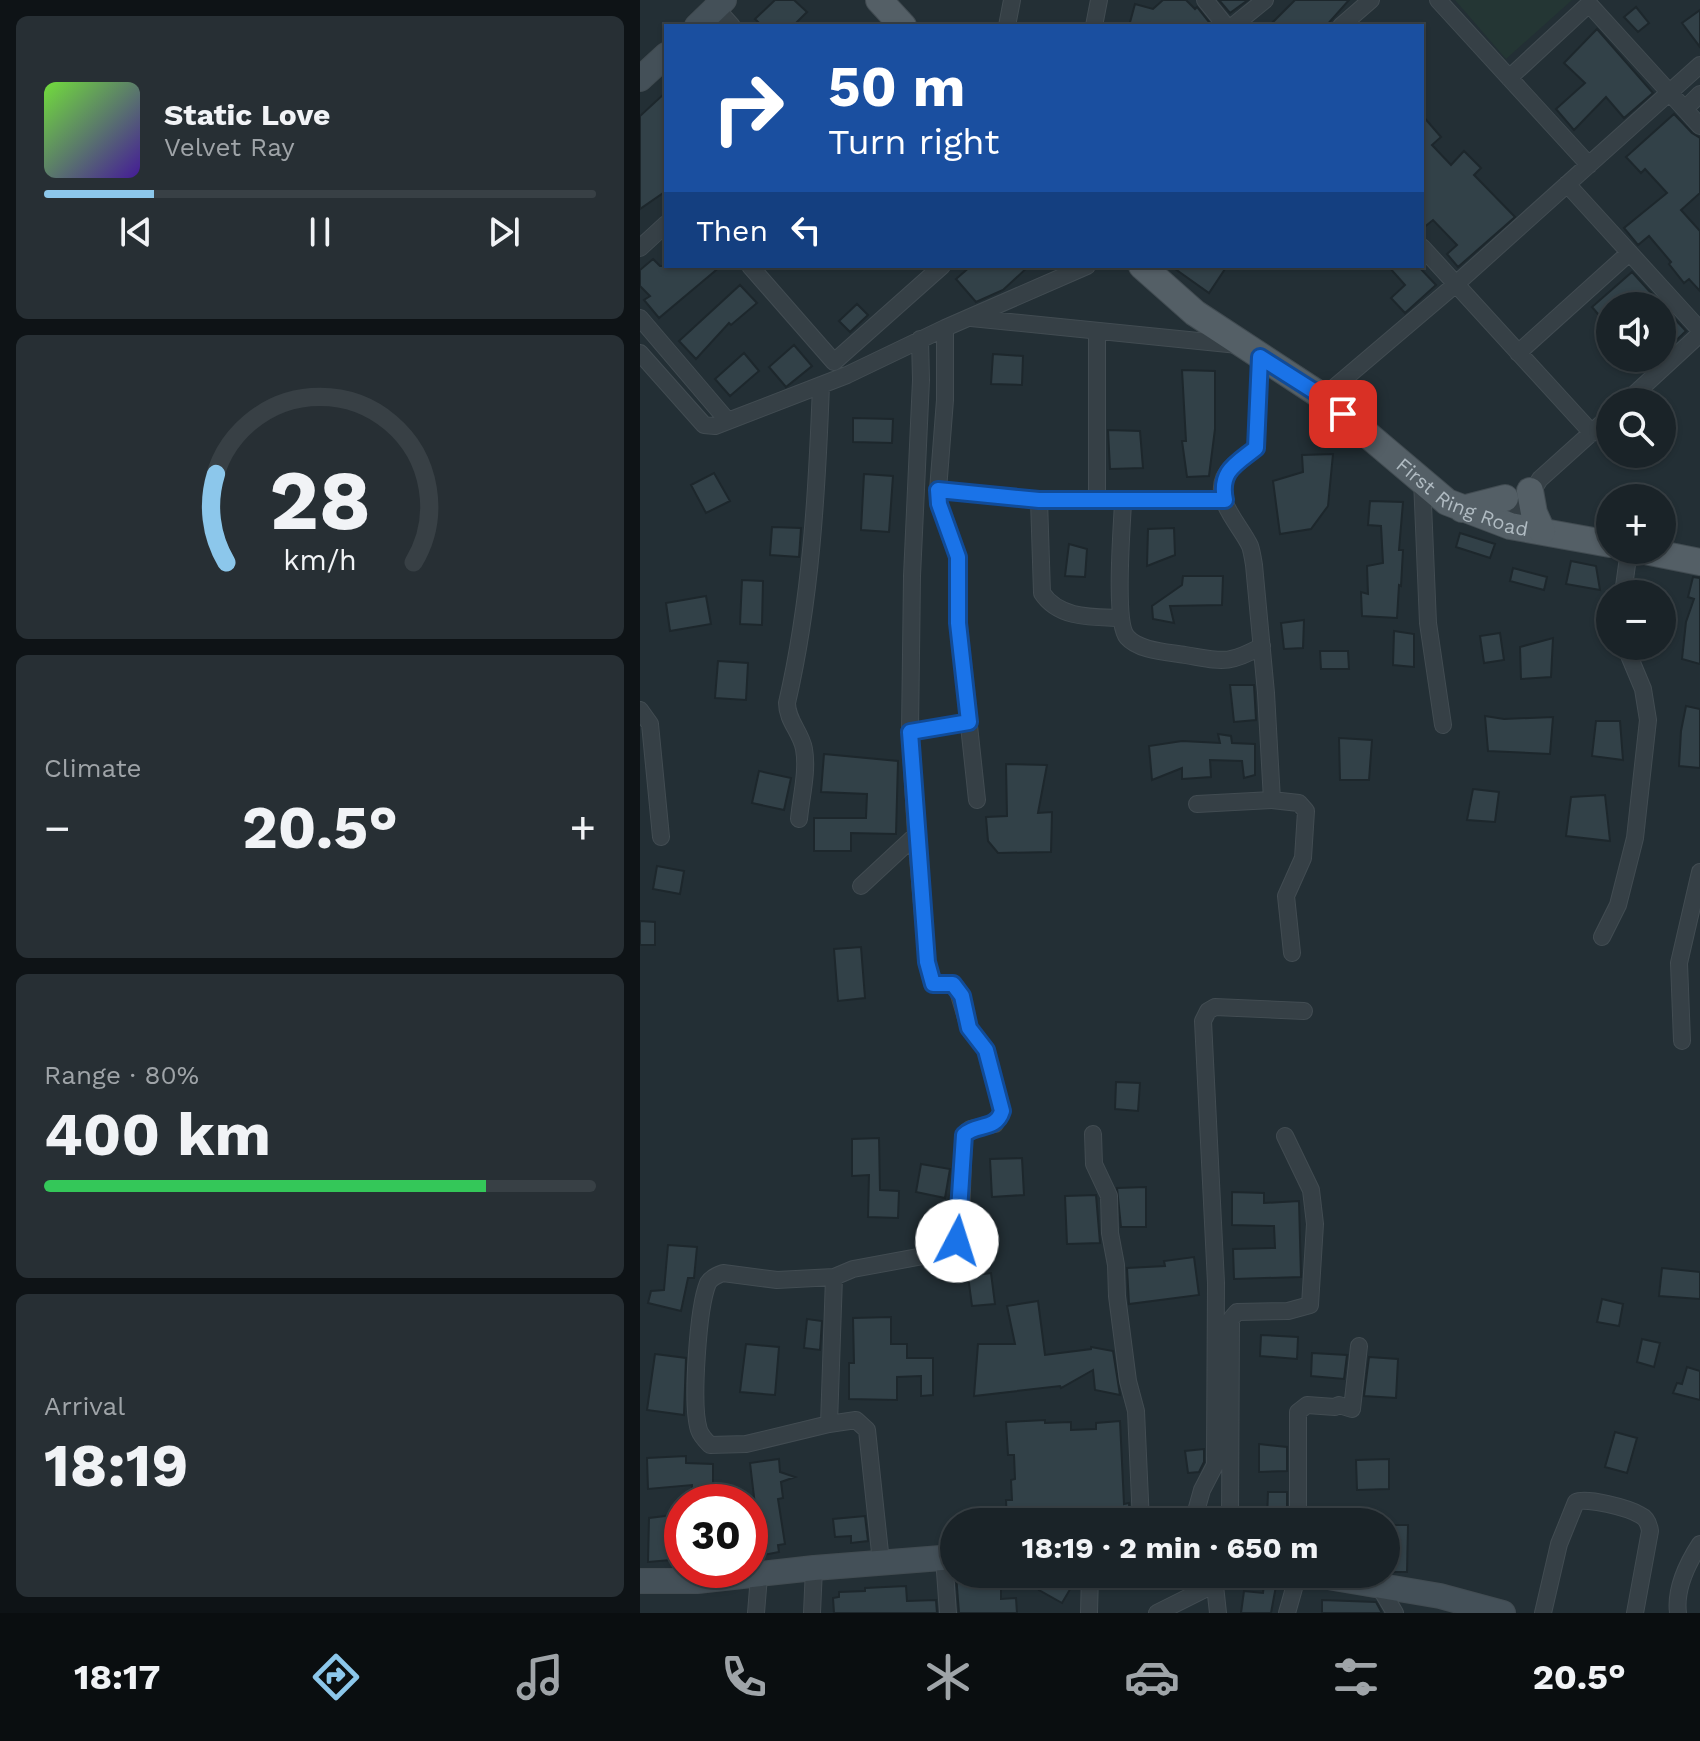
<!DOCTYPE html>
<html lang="en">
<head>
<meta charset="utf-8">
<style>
	body { margin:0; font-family:"Work Sans",sans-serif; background:#272f34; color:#f1f3f6; height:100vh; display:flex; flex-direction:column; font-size:30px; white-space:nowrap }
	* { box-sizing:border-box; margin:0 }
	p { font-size:26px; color:#9fa4a8 }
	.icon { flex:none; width:44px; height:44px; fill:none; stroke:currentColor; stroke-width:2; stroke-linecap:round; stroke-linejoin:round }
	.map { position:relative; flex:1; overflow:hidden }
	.sheet { display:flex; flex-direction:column; gap:16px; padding:16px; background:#0e1316; width:640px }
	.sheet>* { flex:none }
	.guide { position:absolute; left:24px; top:24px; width:760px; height:244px; border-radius:0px; box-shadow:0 2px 6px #0004,0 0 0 2px #384045; background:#1a4fa0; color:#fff; overflow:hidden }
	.tools { position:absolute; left:956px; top:292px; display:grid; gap:16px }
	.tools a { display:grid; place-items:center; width:80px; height:80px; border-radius:50%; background:#1a2328; box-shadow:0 2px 6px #0004,0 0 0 2px #384045; font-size:40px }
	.speed { position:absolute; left:24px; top:1484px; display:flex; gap:16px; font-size:40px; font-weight:700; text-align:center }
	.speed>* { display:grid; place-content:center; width:104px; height:104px; border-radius:50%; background:#1a2328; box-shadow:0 2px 6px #0004,0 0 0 2px #384045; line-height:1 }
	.speed .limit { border:12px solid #d22; background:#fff; color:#111 }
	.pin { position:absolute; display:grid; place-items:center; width:68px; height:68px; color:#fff; margin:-34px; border-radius:16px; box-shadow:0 4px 12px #0006 }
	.me { position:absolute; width:88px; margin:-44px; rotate:5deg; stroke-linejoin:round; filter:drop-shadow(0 0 6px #0008) }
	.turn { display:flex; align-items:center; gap:28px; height:168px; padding:0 32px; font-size:36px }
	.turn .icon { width:104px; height:104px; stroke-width:2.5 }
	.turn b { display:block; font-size:56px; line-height:68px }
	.then { display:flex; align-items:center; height:76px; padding:0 32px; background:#0003; gap:16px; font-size:30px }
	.big { font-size:60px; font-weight:700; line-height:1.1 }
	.sheet .card { flex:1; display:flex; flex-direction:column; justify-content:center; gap:12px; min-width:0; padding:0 28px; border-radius:12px; background:#272f34 }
	.sheet .dial { align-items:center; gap:0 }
	.dial svg { height:208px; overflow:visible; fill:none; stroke:#384045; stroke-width:7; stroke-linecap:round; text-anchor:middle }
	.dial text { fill:#f1f3f6; stroke:none }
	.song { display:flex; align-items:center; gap:24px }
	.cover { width:96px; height:96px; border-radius:12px; background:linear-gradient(135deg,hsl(100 70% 55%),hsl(260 70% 35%)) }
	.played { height:8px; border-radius:4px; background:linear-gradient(90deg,#8cc7eb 20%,#384045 20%) }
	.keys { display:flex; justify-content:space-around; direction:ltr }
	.heat { display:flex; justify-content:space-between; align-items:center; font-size:44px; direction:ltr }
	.charge { height:12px; border-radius:6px; background:linear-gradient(90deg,#34c759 80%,#384045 0) }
	.trip { position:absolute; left:300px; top:1508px; width:460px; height:80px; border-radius:40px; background:#1a2328; box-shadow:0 2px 6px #0004,0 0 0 2px #384045; font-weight:700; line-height:80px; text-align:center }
	.dock { display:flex; height:128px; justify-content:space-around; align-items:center; background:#0a0e10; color:#9fa4a8 }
	.dock .icon { width:56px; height:56px }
	.dock .selected { color:#8cc7eb }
	.dock b { font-size:36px; color:#f1f3f6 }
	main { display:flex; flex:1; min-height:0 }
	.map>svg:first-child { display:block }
	.green { fill:#243634 }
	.building { fill:#324148; stroke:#1d272c; stroke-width:2 }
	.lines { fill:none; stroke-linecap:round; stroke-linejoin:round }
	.street-casing { stroke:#424c52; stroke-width:18 }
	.secondary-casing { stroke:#424c52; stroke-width:26 }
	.primary-casing { stroke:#424c52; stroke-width:28 }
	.street { stroke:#364046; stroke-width:16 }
	.secondary { stroke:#445058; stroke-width:24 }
	.primary { stroke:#545f66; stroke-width:26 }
	.route-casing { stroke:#114b97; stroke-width:20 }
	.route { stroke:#1a73e8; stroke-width:14 }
	.labels { text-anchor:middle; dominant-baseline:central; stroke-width:8; stroke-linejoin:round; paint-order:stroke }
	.street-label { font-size:20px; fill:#b0bbc2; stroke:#1b252a }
</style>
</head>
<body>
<main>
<section class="sheet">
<div class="card">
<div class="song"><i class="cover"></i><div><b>Static Love</b><p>Velvet Ray</p></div></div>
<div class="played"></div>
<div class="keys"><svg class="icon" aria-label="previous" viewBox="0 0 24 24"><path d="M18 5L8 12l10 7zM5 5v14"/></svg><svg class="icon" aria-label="pause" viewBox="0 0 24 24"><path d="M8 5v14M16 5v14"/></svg><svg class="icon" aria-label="next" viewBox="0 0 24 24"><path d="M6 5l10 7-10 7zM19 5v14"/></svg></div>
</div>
<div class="card dial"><svg viewBox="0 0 100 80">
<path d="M14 69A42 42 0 1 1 86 69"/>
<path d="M14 69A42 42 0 0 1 10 35" stroke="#8cc7eb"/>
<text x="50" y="56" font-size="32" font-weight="700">28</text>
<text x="50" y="72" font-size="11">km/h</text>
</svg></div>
<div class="card"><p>Climate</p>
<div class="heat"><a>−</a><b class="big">20.5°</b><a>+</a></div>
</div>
<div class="card"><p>Range · 80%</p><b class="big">400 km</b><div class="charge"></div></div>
<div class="card"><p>Arrival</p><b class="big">18:19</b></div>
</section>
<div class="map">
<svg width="1060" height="1613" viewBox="0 0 1060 1613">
	<rect width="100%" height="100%" fill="#232f35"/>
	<!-- green -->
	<path class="green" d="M815 0H932L866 59Z"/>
	<!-- building -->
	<path class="building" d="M135 0H154L167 12 153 26H122L115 19Z
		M523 0H546L555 9 557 7 572 26H489L495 4 513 9Z
		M579 0H608L590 13Z
		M655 0H709L686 26H629Z
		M996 7 1009 23 998 32 984 17Z
		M1060 10V47L1042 23Z
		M957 29 1013 93 984 118 966 97 934 130 916 109 945 83 924 63Z
		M26 92V191L0 209V116Z
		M1034 114 1052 133 1060 138V193L1041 210 1060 231V291L1049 279 1044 283 1029 264 1031 262 1009 236 998 245 984 228 1027 193 1005 169 1001 173 986 157Z
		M782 115 801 137 792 145 811 165 824 151 841 168 834 175 875 217 818 267 807 254 817 245 793 220 782 229Z
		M13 259 20 266H81L19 318 4 300 10 296 0 286V270Z
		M331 266H389L363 290 336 302 316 279Z
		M531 266H587L569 293Z
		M748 266H778L796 285 765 313 751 298 765 285Z
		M992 272 1012 294 1007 298 1013 306H970V328L952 307Z
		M100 285 117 303 91 325 89 323 56 359 39 341Z
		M217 304 228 315 210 332 199 321Z
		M1031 315 1046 331 1022 354V323Z
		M154 345 172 366 146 387 129 367Z
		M104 353 119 371 90 396 75 379Z
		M353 354 383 356 382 385 351 384Z
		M542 370 575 371V429L569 476 547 477 542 441H546Z
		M213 418 253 419 252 443 213 442Z
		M468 430 500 431 503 468 470 469Z
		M693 454 688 506 671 529 640 534 633 481 663 472 662 455Z
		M74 473 90 501 66 513 51 485Z
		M224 474 253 476 249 532 221 530Z
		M730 501 763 502 759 550H763L761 586 759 585 757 618 722 616 721 592 728 594 727 566 743 563 741 526 728 525Z
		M132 527 161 528 159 557 130 555Z
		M534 528 535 555 507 566 508 529Z
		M820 533 855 544 850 558 816 547Z
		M429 544 447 549 445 577 425 576Z
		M931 561 956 566 960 590 926 584Z
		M873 568 907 577 904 590 870 581Z
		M543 576H583L582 605 530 606 534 623 513 619 512 606 542 585Z
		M1053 577 1060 578V664L1042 659 1046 622 1054 599 1048 597Z
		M102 580 123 581 122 625 100 624Z
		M66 596 71 624 30 631 26 603Z
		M664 620 663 648 644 649 641 623Z
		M754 631 774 634V667L753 665Z
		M860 633 864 660 844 663 840 636Z
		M913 638 911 677 881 679 880 647Z
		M680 651H708L709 669H681Z
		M78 661 108 663 106 700 75 698Z
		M590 685H614L616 720 594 722Z
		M1046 706 1060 709V768L1039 766 1041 731Z
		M845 716 864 719 913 717 910 754 848 751Z
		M956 721H980L983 760 952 756Z
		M578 734 591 736 592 743 615 744V775L604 778 602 761 570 760 571 777 542 779V768L512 780 509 746 542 741 580 743Z
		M699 738 732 740 729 780H700Z
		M184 754 258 761 256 834 211 833V851H174V818H226L227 794 181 792Z
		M366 764 407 765 398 813 412 812 411 852 358 853 348 841 346 817 367 816Z
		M119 771 151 778 144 810 112 803Z
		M833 789 859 792 855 822 827 820Z
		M965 795 970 841 926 836 931 797Z
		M17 866 44 871 40 894 13 889Z
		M0 921 15 922V945H0Z
		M221 947 225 998 198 1001 194 949Z
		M476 1082 500 1083 498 1111 475 1109Z
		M239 1138 240 1190 259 1191 258 1218 228 1217 229 1175 212 1176V1139Z
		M382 1158 384 1195 352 1197 350 1159Z
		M281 1164 310 1169 305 1198 276 1192Z
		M506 1187V1227H481L477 1188Z
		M592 1192 624 1193V1203L659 1201 661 1277 594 1279 593 1249 635 1248 634 1226 592 1225Z
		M456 1195 460 1243 427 1244 425 1196Z
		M28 1245 57 1247 54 1278H48L41 1311 8 1303 11 1291 24 1290Z
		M554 1257 559 1295 489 1304 487 1268 525 1266 524 1261Z
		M1022 1268 1060 1272V1299L1019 1296Z
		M351 1273 355 1304 332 1306 328 1276Z
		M962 1299 983 1304 979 1326 957 1322Z
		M398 1301 405 1355 451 1349V1347L473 1351 480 1395 455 1390 453 1370 421 1388 420 1386 334 1396 338 1344H375L367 1306Z
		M251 1317V1344H267V1358H293V1395L281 1396V1376L257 1377V1400L209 1399V1363H214L213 1318Z
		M167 1319 182 1321 180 1350 164 1348Z
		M621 1335 658 1337 657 1359 620 1356Z
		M1002 1339 1020 1343 1014 1367 997 1362Z
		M106 1344 139 1347 135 1395 100 1392Z
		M672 1353 707 1355 704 1379 671 1376Z
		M15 1354 46 1358 44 1415 7 1410Z
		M729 1357 758 1359 756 1398 724 1396Z
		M1047 1367 1060 1371V1400L1033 1393 1037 1383 1042 1384Z
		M405 1420V1423L431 1422V1430L456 1429V1423L480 1421 484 1504 489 1503 490 1522H367L366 1500H372L371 1480 375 1479 374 1455H368L366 1422Z
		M975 1432 997 1438 987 1473 965 1467Z
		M619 1444 647 1447V1471L619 1472Z
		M564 1449V1462L559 1472 548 1473 545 1451Z
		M46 1456V1463L73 1464V1494L52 1493V1485L8 1489 7 1458Z
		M139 1459 140 1472 155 1477 141 1482 143 1498 138 1499 145 1544 138 1545 139 1552 118 1556 113 1523 117 1522 110 1463Z
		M749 1459V1489L717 1490 716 1460Z
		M628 1492H647V1520L627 1519Z
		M42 1514V1559L8 1562 9 1518Z
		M225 1516 228 1541 211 1543V1536L195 1537 193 1519Z
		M746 1525H768L767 1572H746Z
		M316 1574H339V1580L361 1579V1599L376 1598 377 1613H319Z
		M407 1574 432 1586 422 1603 399 1590Z
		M624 1584 636 1586 631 1613H601L604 1591 623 1593Z
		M266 1586 267 1601 296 1600 297 1613H194L193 1598 199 1597V1592L225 1591V1588Z
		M682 1600 736 1602 742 1613H682Z"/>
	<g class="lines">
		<!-- street casing -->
		<g class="street-casing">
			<path id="street" d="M565 0 586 26
				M798 0 949 165
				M76 8 92 26
				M367 26 372 0
				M454 26 459 0
				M593 26 625 0
				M701 26 731 0
				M869 78 949 4 1060 126
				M1045 109 1060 94
				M927 184 1060 330
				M782 247 952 433
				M0 248 26 224
				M110 266 194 362 302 266
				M0 318 87 420
				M331 318 598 345
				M305 328V400L298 490 299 504 318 557V623L337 800
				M457 332V500
				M0 353 64 425 75 426 207 375 305 328 447 266
				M878 353 989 253
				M683 397 816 284 1060 65
				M986 402 1060 334
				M782 480 788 623 803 725
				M298 490 399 500H585
				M399 500 402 593C419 619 453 617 480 618
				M483 502C482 526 474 622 487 637 499 651 528 652 545 655 582 661 588 665 622 646
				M870 526 900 479 970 416
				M983 594 989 550
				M0 710 10 724 21 837
				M270 732 329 722
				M632 800 659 803 666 811 663 858 646 896 652 953
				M557 804 632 800 626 693 614 565C613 559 612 552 610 546 601 526 574 501 584 478 590 465 606 456 616 448L620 357
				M159 819C161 797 168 771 164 749 161 732 147 721 147 703 171 599 177 492 181 385
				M221 886 276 835 270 732 272 576 281 380 280 339
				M962 937 978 905 995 838 1008 720 1003 689 985 646
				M1042 1041 1039 963 1060 872
				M453 1134 454 1164 469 1196 470 1233 476 1265 477 1296 488 1381 496 1411 501 1522
				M189 1424 106 1444 70 1445C65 1440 61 1436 59 1430 51 1405 58 1307 68 1283 72 1277 77 1275 83 1273L137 1280 194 1277
				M553 1522 562 1490 575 1465V1457L576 1283 563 1021 568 1011 575 1007 664 1011
				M590 1522 591 1319 597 1312 648 1311 670 1305 675 1224 671 1190 645 1136
				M658 1522V1412L667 1405 695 1407 699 1405 712 1409 719 1346
				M304 1558 308 1613
				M241 1562 227 1430 216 1420 189 1424 194 1277 213 1269 310 1251 315 1247 321 1216 324 1135 330 1129 355 1124 362 1111 346 1050 329 1028 317 988 307 984 296 985 292 982 287 962 276 835
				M574 1576 578 1613
				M739 1586 755 1613
				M116 1613 119 1576
				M172 1613 174 1568
				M449 1613 450 1574
				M517 1613 575 1584
				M647 1613 658 1574
				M903 1613 919 1544 936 1502C946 1497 989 1508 1000 1515 1007 1518 1009 1524 1010 1531L995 1613
				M1038 1613C1035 1589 1047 1564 1060 1544"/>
		</g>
		<!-- secondary casing -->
		<g class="secondary-casing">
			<path id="secondary" d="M57 26 84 0
				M0 79 26 55
				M651 1574 688 1577 800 1596 863 1613
				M0 1581H57L174 1568 314 1557"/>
		</g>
		<!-- primary casing -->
		<g class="primary-casing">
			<g id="primary">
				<path d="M239 0 263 26"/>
				<path id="s1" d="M502 266 555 313 683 397 807 502 870 526 970 544"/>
				<path d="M890 491 894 513 902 531"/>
				<path d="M822 509 865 498"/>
				<path d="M1000 550 1060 562"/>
			</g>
		</g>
		<!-- street -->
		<use href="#street" class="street"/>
		<!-- secondary -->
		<use href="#secondary" class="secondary"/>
		<!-- primary -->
		<use href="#primary" class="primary"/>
	</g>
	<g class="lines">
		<!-- route casing -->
		<g class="route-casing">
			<path id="route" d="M317 1241 324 1135C336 1123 356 1131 362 1111L346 1050 329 1028 322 996 313 984H293L287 962 270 732 329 722 318 623V557L299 504 298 490 399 500H585C579 471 596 464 616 448L620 357 683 397 703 414"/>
		</g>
		<!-- route -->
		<use href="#route" class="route"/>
	</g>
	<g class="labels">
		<!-- street labels -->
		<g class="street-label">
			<text stroke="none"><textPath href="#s1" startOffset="398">First Ring Road</textPath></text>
		</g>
	</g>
</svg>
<div class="tools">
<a><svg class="icon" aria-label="sound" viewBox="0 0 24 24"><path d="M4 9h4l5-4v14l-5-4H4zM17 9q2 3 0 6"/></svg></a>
<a><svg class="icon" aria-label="search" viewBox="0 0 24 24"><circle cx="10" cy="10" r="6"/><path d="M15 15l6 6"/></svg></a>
<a>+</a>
<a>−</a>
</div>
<div class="speed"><div class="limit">30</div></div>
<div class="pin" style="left:703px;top:414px;background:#d93025"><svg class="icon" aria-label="arrive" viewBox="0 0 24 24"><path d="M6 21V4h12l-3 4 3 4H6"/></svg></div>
<svg class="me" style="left:317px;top:1241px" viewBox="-20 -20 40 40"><circle r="19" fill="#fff"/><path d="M0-13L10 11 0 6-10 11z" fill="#1a73e8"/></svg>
<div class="trip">18:19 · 2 min · 650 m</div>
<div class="guide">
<div class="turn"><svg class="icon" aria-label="right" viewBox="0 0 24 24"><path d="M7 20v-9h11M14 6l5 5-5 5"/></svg><div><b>50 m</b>Turn right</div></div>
<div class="then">Then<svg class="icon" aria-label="left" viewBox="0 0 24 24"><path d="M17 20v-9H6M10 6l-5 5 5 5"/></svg></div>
</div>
</div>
</main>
<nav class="dock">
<b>18:17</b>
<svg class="icon selected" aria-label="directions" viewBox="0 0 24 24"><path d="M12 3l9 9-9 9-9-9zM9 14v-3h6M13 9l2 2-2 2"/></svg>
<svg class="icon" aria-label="music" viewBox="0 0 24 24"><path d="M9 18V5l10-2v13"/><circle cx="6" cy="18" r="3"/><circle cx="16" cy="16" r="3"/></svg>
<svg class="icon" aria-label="phone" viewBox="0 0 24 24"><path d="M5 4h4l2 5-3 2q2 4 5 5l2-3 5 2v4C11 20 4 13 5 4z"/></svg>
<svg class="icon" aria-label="climate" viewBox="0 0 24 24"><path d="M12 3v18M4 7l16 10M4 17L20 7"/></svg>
<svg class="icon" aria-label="car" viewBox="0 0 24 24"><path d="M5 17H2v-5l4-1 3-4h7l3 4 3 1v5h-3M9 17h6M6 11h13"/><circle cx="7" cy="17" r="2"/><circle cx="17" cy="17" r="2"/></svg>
<svg class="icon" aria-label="filters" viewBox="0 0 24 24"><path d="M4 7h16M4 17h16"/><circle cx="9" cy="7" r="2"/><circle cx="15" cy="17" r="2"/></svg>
<b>20.5°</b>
</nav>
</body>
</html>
